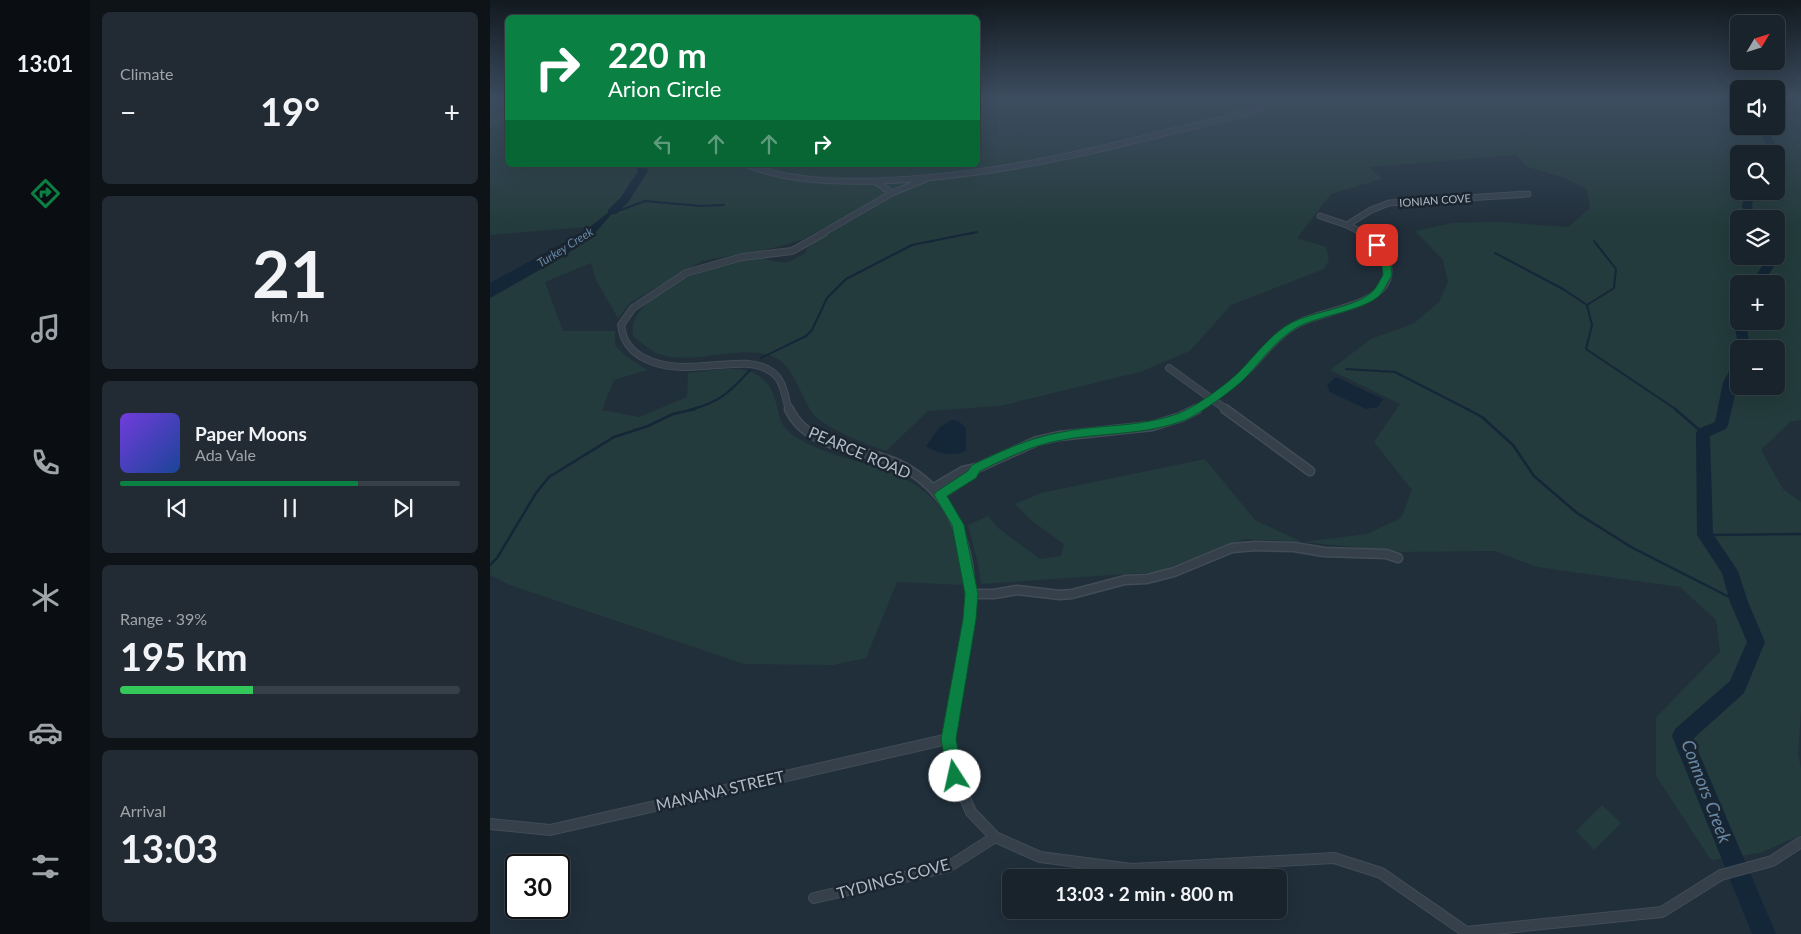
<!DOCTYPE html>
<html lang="en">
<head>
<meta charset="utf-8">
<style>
	body { margin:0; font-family:Lato,sans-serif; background:#222b34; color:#f1f3f6; height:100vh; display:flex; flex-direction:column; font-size:19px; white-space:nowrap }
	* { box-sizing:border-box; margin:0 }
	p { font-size:16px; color:#9fa4a9 }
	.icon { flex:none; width:28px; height:28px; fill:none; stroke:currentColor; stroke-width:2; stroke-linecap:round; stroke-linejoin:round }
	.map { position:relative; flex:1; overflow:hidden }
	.drawer { display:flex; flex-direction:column; gap:12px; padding:12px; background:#0e1318; width:400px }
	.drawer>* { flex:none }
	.banner { position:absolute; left:15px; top:15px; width:475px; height:152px; border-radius:8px; box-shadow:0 5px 20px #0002,0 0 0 1px #374048; background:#0b8043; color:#fff; overflow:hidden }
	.needle { width:32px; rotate:52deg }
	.tools { position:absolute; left:1240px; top:15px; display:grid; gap:10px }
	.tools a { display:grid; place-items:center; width:55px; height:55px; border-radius:8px; background:#19232c; box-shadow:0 5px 20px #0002,0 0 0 1px #374048; font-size:25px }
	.speed { position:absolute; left:15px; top:854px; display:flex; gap:10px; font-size:25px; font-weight:700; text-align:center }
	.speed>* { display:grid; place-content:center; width:65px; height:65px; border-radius:50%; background:#19232c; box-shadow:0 5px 20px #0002,0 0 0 1px #374048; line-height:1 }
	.speed .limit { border:2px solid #111; border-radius:8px; background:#fff; color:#111 }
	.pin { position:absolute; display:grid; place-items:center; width:42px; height:42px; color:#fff; margin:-21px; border-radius:10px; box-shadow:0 2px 8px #0006 }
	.me { position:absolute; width:55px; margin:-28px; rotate:350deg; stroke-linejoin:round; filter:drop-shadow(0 0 4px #0008) }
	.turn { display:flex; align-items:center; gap:18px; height:105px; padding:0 20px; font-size:22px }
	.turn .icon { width:65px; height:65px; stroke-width:2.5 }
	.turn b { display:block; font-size:35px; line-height:42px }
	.lanes { display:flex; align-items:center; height:48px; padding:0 20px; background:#0003; justify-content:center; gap:25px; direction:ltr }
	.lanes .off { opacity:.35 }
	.big { font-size:38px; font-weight:700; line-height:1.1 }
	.drawer .widget { flex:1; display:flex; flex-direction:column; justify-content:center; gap:8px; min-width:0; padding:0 18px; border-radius:8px; background:#222b34 }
	.drawer .dial { align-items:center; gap:0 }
	.dial b { font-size:65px; line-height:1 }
	.song { display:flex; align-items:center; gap:15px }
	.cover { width:60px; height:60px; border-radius:8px; background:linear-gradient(135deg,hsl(260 70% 55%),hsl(220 70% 35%)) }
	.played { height:5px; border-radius:2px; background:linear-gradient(90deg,#0b8043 70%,#374048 70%) }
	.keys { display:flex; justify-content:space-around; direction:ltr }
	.heat { display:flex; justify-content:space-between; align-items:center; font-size:28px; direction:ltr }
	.charge { height:8px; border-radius:4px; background:linear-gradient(90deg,#34c759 39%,#374048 0) }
	.trip { position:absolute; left:512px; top:869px; width:285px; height:50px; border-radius:8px; background:#19232c; box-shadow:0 5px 20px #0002,0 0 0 1px #374048; font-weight:700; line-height:50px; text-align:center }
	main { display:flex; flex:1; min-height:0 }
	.tab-bar { display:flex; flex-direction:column; width:90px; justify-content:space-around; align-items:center; background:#0a0e12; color:#9fa4a9 }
	.tab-bar .icon { width:35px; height:35px }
	.tab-bar .selected { color:#0b8043 }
	.tab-bar b { font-size:22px; color:#f1f3f6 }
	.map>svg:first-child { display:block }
	.green { fill:#233b3c; fill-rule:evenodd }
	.water { fill:#142738 }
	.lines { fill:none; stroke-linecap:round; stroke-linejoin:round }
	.stream-far1 { stroke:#142738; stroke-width:2 }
	.stream { stroke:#142738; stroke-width:2.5 }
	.river { fill:#142738; fill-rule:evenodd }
	.minor-far3-casing { stroke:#414c57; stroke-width:7 }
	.minor-far2-casing { stroke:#414c57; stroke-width:8 }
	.minor-far1-casing { stroke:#414c57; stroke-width:11 }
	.minor-casing { stroke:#414c57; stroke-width:12 }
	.minor-far3 { stroke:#35404b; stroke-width:5 }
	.minor-far2 { stroke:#35404b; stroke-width:6 }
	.minor-far1 { stroke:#35404b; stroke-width:8 }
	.minor { stroke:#35404b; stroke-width:10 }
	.route { fill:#0b8043; stroke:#07532c }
	.labels { text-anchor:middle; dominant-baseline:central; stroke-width:5; stroke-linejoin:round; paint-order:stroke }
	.far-street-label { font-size:11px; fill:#b0bbc7; stroke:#1a2530 }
	.far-water-label { font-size:12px; font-style:italic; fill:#6789a7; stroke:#1a2530 }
	.near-street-label { font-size:16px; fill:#b0bbc7; stroke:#1a2530 }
	.near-water-label { font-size:18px; font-style:italic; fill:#6789a7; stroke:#1a2530 }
</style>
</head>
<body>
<main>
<nav class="tab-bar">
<b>13:01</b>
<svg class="icon selected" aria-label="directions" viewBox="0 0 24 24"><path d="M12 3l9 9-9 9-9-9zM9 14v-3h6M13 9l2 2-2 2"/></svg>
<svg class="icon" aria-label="music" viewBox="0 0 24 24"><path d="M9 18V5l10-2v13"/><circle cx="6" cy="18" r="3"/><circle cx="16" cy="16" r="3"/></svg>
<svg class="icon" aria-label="phone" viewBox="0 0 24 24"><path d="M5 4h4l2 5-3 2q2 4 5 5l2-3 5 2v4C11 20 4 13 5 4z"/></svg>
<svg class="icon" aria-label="climate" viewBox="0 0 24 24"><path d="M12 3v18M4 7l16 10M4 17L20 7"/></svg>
<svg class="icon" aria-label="car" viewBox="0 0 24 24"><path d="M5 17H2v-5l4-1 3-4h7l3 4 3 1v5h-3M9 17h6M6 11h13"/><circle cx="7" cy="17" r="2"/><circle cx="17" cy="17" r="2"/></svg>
<svg class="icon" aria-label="filters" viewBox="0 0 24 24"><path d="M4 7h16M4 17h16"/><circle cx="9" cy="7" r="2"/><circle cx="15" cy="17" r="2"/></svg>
</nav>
<section class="drawer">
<div class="widget"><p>Climate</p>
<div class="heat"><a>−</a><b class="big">19°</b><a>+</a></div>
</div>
<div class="widget dial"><b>21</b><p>km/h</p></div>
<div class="widget">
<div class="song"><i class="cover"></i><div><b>Paper Moons</b><p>Ada Vale</p></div></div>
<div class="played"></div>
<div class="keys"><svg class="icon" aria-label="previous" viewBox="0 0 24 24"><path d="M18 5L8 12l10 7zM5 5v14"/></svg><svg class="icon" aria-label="pause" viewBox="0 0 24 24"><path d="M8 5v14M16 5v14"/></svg><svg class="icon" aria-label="next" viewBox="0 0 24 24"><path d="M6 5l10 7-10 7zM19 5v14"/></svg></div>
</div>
<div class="widget"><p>Range · 39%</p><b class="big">195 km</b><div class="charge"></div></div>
<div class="widget"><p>Arrival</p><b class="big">13:03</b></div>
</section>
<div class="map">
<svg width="1311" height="934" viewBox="0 0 1311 934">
	<rect width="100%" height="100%" fill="#212f3b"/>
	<!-- green -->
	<path class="green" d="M0 97H17L18 165H488V97H1249V126H1286V97H1311V420L1300 422 1271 450 1293 489 1311 502V712L1308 754 1311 768V835L1270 853 1221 860 1166 776V717L1230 652 1226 620 1190 587 1047 567 1005 551 912 552 813 542 755 539 667 572 491 584 488 564 478 525 498 516 507 527 550 559 571 556 574 544 542 521 525 504 551 493 715 459 765 520 812 542 877 534 911 518 922 490 884 442 910 404 840 370 881 339 924 323 949 302 958 282 953 260 925 231 962 223 1011 222 1078 227 1100 208 1097 190 1077 179 1038 167 1026 155 879 167 892 179 841 194 807 238 836 247 839 260 834 269 741 305 700 351 650 372 510 406 438 411 396 451C380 446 333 427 324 415 310 397 304 362 279 355 244 345 204 366 168 354 159 350 151 342 143 336 143 331 142 325 144 321 161 285 226 263 263 258 274 256 286 264 297 262 302 261 309 256 314 254 326 229 362 223 382 208H373L311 240 283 248 212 261 141 302 128 318 106 280 101 263 55 282 73 331H125V345L137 357 157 370 124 380 112 410 149 417 197 397 198 373C233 370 275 357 286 403 289 416 291 427 303 435 320 447 344 455 363 460 405 473 439 482 460 525 468 542 469 567 473 585L407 582 376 658 343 665 254 664 20 585 0 575V298L74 256 111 226 0 235ZM1249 154H1286V191H1249ZM1249 219H1286V256H1249ZM1249 284H1286V321H1249ZM1249 349H1286V386H1249Z
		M1112 805 1131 823 1104 850 1086 831Z"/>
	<!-- water -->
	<path class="water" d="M135 199 104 234 74 256 0 298V283L95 231Z
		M846 377 893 399 888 407 876 409 840 392 837 385Z
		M462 420 468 421 476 428V450C467 458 445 453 436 446L450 427Z"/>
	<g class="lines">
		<!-- stream-far1 -->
		<path class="stream-far1" d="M120 214 155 201 211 206 234 205
			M1005 253 1073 289 1097 305 1102 325 1096 349 1187 410
			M1097 305 1124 288 1126 269 1104 241
			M271 358 316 336 322 330 337 298 356 279 422 245 487 232
			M856 369 905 372 979 410
			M199 410C229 403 240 392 260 370"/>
		<!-- stream -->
		<path class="stream" d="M977 409 992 417 1023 445 1044 476 1087 513 1141 547 1249 602
			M1185 409 1213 433
			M1215 535 1311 534
			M0 565 7 558 46 493 59 477 124 437 158 426 183 414 205 409"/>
		<!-- river -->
		<path class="river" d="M1235 97H1244L1249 101V108Z
			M1267 126H1276L1286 146 1273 154H1261L1276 145Z
			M146 165H156L158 171 139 201 126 214H118V210L131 197 148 171Z
			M1255 191H1265L1262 206 1266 219H1256L1252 206Z
			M1271 256H1283L1284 266 1273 284H1261L1272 266Z
			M1249 317V321H1256L1260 349H1249V351L1244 321Z
			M1249 362V378L1238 425 1236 429 1220 436 1223 534 1248 571 1258 602 1275 642 1254 693 1203 739 1286 934H1262L1182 736 1185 729 1240 681 1257 642 1240 602 1232 573 1207 535 1206 433 1208 429 1225 422 1233 382 1244 363Z"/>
		<!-- minor-far3 casing -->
		<g class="minor-far3-casing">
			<path id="minor-far3" d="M0 122 18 114
				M258 165C299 181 341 182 385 181 482 178 577 158 671 134 715 123 760 114 802 97
				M386 182 402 193
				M830 216 857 225 875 234
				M857 225 881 210 899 203 1038 194
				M331 234 402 193 436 179"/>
		</g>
		<!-- minor-far2 casing -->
		<g class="minor-far2-casing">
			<path id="minor-far2" d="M679 368 737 410
				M299 410C295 398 294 380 282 372 253 350 196 381 154 358 140 351 133 341 131 325L143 308 196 273 252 257 302 251 334 233
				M704 410C724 399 743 385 759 369 775 352 788 334 809 323 832 311 886 307 897 280 904 261 887 243 873 233"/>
		</g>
		<!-- minor-far1 casing -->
		<g class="minor-far1-casing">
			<path id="minor-far1" d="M299 409C317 449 373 448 408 464 474 496 489 572 476 639
				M735 409 820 471
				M444 488 473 471 487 468 547 441 569 436 662 426 691 417 707 409
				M450 495 482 474 486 468
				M481 594H504L527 590 570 595 582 594 635 580 657 579 684 572 742 548 765 546 804 547 834 552 896 554 908 558"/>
		</g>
		<!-- minor casing -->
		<g class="minor-casing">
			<path id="minor" d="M477 638 458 739 465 775 481 812 505 837 550 857 642 869 844 858 891 873 976 932 1172 912 1231 875 1282 861 1311 842
				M0 824 60 830 458 739
				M324 898 458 867 505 837"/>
		</g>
		<!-- minor-far3 -->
		<use href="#minor-far3" class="minor-far3"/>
		<!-- minor-far2 -->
		<use href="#minor-far2" class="minor-far2"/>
		<!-- minor-far1 -->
		<use href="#minor-far1" class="minor-far1"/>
		<!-- minor -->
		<use href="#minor" class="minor"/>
	</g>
	<!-- sky -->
	<linearGradient id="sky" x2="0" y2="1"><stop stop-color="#121a20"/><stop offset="0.43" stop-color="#3d4d60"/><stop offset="1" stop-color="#3d4d60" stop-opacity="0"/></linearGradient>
	<rect width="1311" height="228" fill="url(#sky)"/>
	<!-- route -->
	<path class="route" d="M884 243H890L900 258 902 275C898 281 895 289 890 295 874 311 829 315 806 328 786 340 772 360 757 376 746 388 710 414 695 420 654 436 610 432 567 441 540 446 515 459 490 471L486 478 457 496 474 525 488 594 486 619 466 739 473 776 470 781 465 783 459 781 451 739 473 619 475 594 462 525 444 495 446 492 478 471 482 465C510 452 536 439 567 433 606 424 648 428 687 414 704 408 736 385 749 372 765 356 779 336 799 324 822 311 866 308 883 291 887 287 890 280 893 275L891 258 883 245Z"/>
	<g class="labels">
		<!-- far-street labels -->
		<g class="far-street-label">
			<text transform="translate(945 200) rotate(-4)">IONIAN COVE</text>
		</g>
		<!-- far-water labels -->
		<g class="far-water-label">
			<text transform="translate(75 247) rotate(-32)">Turkey Creek</text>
		</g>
		<!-- near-street labels -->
		<g class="near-street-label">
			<text transform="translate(370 452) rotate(23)">PEARCE ROAD</text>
			<text transform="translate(230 790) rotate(-13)">MANANA STREET</text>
			<text transform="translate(403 878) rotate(-15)">TYDINGS COVE</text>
		</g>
		<!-- near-water labels -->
		<g class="near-water-label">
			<text transform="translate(1217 791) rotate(69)">Connors Creek</text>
		</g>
	</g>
</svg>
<div class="tools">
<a><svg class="needle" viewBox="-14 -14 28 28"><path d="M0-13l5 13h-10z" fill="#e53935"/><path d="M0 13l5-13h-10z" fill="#9fa4a9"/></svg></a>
<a><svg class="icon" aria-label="sound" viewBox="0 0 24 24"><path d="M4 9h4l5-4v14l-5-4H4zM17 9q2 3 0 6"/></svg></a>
<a><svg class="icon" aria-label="search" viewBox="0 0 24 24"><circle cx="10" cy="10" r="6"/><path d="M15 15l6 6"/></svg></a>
<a><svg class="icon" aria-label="layers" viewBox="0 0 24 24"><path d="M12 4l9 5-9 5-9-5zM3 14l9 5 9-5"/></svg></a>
<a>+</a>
<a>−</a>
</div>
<div class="speed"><div class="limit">30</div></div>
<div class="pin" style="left:887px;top:245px;background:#d93025"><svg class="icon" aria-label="arrive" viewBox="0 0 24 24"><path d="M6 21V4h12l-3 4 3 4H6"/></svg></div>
<svg class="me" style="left:465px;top:776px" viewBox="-20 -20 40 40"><circle r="19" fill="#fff"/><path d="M0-13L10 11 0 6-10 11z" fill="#0b8043"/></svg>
<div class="trip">13:03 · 2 min · 800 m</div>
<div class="banner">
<div class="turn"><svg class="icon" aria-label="right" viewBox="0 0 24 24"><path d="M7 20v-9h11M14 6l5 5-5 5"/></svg><div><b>220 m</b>Arion Circle</div></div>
<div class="lanes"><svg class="icon off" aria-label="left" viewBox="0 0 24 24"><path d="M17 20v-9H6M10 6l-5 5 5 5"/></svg><svg class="icon off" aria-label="ahead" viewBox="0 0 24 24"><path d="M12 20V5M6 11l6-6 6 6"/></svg><svg class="icon off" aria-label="ahead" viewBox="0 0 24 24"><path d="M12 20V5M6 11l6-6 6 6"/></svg><svg class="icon" aria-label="right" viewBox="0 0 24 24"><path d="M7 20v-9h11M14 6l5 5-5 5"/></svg></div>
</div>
</div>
</main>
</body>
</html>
